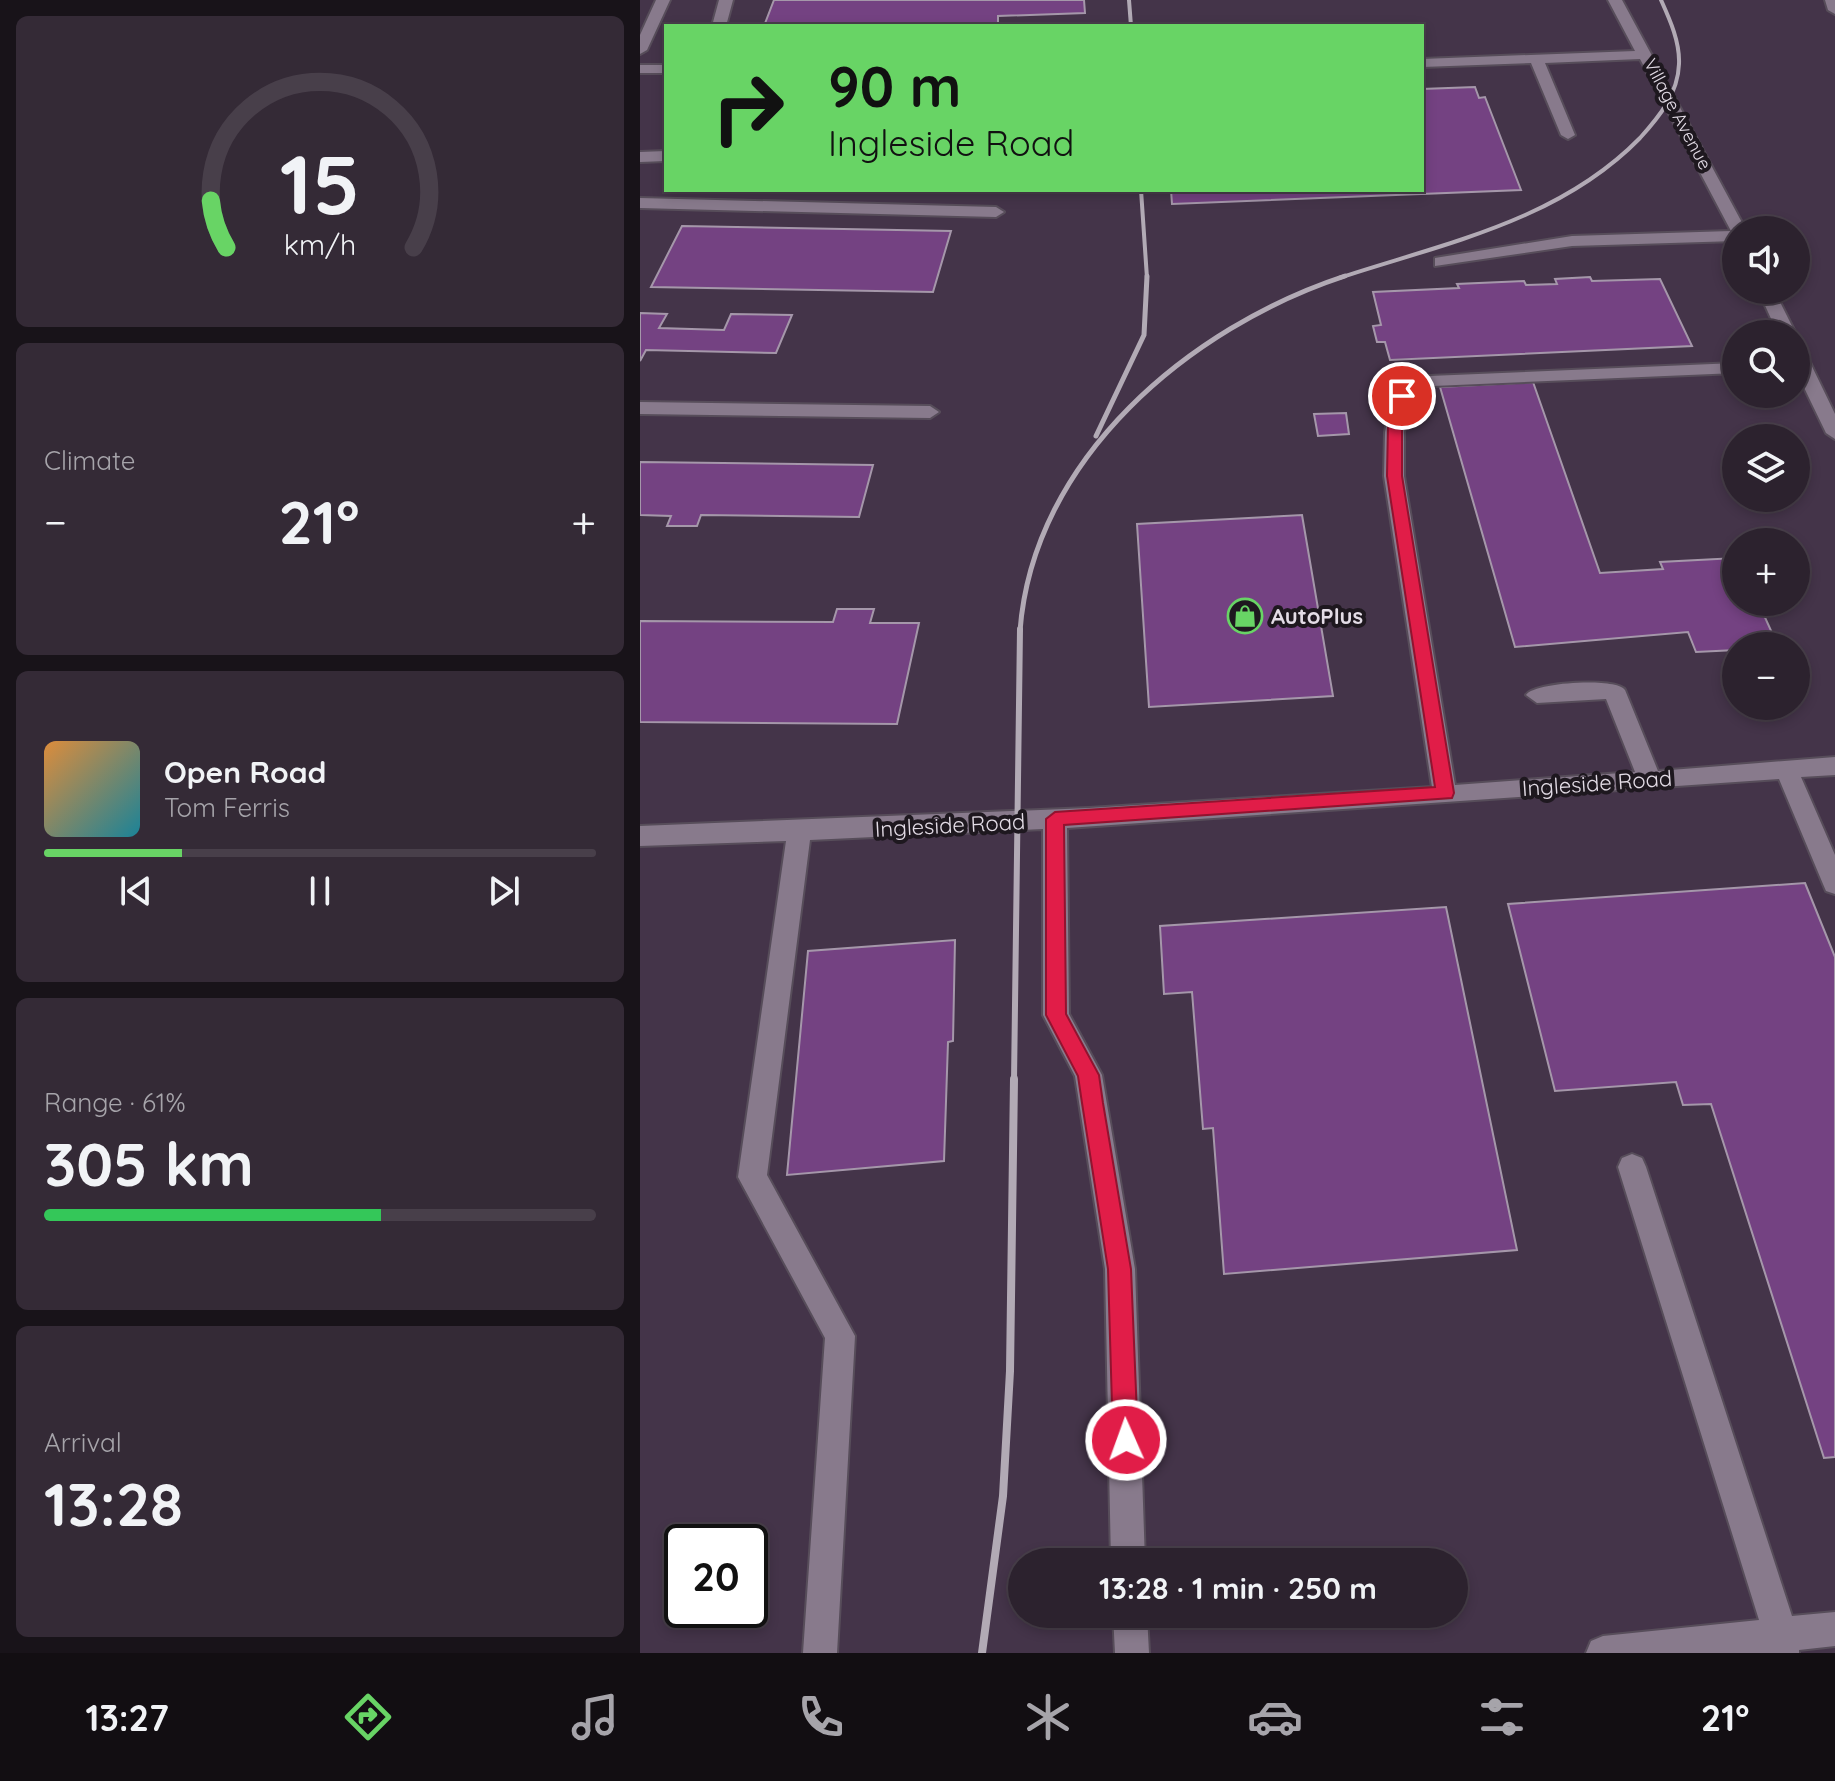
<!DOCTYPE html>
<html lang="en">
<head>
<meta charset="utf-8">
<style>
	body { margin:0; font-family:Quicksand,sans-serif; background:#342a36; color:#f1f3f6; height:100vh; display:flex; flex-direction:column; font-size:30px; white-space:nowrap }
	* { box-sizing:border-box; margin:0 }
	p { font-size:26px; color:#a6a4aa }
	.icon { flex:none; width:44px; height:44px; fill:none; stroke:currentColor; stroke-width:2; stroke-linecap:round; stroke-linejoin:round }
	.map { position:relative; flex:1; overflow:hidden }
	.drawer { display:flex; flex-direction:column; gap:16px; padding:16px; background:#181319; width:640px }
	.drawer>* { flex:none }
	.hud { position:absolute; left:24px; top:24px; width:760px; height:168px; border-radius:0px; box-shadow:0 4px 12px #0003,0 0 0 2px #483f4a; background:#68d465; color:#111; overflow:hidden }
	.tools { position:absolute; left:1082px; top:216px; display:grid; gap:16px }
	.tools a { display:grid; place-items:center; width:88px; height:88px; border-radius:50%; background:#2c222e; box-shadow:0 4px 12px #0003,0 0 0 2px #483f4a; font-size:40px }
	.speed { position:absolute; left:24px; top:1524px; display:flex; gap:16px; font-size:40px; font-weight:700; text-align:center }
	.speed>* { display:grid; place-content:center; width:104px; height:104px; border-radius:50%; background:#2c222e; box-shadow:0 4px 12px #0003,0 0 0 2px #483f4a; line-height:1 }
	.speed .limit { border:4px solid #111; border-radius:12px; background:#fff; color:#111 }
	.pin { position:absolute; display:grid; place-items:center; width:68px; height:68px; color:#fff; margin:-34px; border:4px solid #fff; border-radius:50%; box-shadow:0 2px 8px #0007 }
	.me { position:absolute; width:88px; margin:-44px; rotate:358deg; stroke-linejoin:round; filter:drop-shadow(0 0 6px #0008) }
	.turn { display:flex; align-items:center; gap:28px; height:168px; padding:0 32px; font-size:36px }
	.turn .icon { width:104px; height:104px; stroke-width:2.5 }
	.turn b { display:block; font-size:56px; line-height:68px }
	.big { font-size:60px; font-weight:700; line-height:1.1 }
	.drawer .card { flex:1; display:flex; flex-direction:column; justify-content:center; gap:12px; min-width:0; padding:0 28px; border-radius:12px; background:#342a36 }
	.drawer .dial { align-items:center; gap:0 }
	.dial svg { height:208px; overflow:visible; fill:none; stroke:#483f4a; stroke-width:7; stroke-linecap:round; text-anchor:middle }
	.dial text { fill:#f1f3f6; stroke:none }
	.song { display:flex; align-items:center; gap:24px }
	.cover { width:96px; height:96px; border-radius:12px; background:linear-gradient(135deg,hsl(30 70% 55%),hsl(190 70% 35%)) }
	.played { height:8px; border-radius:4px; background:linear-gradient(90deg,#68d465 25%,#483f4a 25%) }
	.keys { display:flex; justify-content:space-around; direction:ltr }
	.heat { display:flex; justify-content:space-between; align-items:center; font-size:44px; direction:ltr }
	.charge { height:12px; border-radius:6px; background:linear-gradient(90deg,#34c759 61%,#483f4a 0) }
	.trip { position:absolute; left:368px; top:1548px; width:460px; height:80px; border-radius:40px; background:#2c222e; box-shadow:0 4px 12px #0003,0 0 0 2px #483f4a; font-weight:700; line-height:80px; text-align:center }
	.menu { display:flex; height:128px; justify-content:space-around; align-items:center; background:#120e12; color:#a6a4aa }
	.menu .icon { width:56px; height:56px }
	.menu .active { color:#68d465 }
	.menu b { font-size:36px; color:#f1f3f6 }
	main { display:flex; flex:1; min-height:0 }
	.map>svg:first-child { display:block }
	.built { fill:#443449; fill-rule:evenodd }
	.building { fill:#744282; stroke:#a597aa; stroke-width:2 }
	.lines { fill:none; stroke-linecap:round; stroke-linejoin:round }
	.minor-casing { stroke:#574d5a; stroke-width:4 }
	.minor { fill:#887a8c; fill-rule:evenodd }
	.rail-far3 { stroke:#b2aab5; stroke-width:4 }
	.rail-far2 { stroke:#b2aab5; stroke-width:5 }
	.rail-far1 { stroke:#b2aab5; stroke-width:6 }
	.rail { stroke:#b2aab5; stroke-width:8 }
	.route { fill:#e11d48; stroke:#92132f; stroke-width:2 }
	.labels { text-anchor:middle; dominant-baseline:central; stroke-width:8; stroke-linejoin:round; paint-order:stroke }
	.far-street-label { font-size:18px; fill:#e3dce6; stroke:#1e181f }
	.poi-label { font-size:22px; font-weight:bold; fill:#e3dce6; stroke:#1e181f; text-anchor:start }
	.street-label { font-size:22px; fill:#e3dce6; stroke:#1e181f }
</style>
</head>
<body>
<main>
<section class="drawer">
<div class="card dial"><svg viewBox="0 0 100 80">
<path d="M14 69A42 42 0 1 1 86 69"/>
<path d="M14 69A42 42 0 0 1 8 51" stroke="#68d465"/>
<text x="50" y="56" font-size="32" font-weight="700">15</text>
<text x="50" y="72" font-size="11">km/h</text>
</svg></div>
<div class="card"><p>Climate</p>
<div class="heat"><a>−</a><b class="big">21°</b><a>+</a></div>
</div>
<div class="card">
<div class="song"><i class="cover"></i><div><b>Open Road</b><p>Tom Ferris</p></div></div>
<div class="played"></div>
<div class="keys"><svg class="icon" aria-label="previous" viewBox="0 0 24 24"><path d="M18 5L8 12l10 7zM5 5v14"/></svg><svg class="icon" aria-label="pause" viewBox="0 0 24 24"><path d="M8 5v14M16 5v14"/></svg><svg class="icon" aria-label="next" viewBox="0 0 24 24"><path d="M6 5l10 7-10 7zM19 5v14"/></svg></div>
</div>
<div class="card"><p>Range · 61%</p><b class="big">305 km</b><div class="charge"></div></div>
<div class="card"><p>Arrival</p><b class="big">13:28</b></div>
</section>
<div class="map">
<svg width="1195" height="1653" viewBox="0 0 1195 1653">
	<rect width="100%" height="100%" fill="#3a2e3d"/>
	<!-- built -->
	<path class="built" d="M0 0H1195V1653H0ZM26 26H782V190H26ZM1096 230H1156V290H1096ZM1096 334H1156V394H1096ZM1096 438H1156V498H1096ZM1096 542H1156V602H1096ZM1096 646H1156V706H1096ZM42 1542H110V1610H42ZM382 1562H814V1614H382Z"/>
	<!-- building -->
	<path class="building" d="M134 0H444L445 13 358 16V23L124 26Z
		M835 87 839 98 845 97 881 190 532 204 531 190H782V89Z
		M42 226 311 231 293 292 11 287Z
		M950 277 952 281 1020 279 1052 346 750 360 745 342H737L733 326 741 325 733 292 819 288 817 284 884 281 886 285 917 284 915 279Z
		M0 313 27 314 19 328 84 330 91 314 152 315 136 353 6 350 0 361Z
		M893 382 960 573 1023 569 1020 562 1096 558V602H1118L1138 646H1096V650L1056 652 1048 632 875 647 800 387Z
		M706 413 709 434 678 436 674 414Z
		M0 462 233 465 219 517 61 515 57 526H27L31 516 0 515Z
		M662 515 693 696 509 707 497 524Z
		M197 609H234L230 623H279L257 724 0 722V621L193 622Z
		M1165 883 1195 957V1457L1184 1458 1071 1104 1043 1105 1036 1082 915 1091 868 904Z
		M806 907 877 1250 584 1274 573 1128 563 1129 552 992 524 994 520 926Z
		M315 940 313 1041 308 1042 304 1161 147 1175 168 951Z"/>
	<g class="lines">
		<!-- minor casing -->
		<g class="minor-casing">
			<path id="minor" d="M16 0H30L7 50 0 54V35Z
				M79 0H93L86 26H72Z
				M968 0H982L1106 230H1096V241L932 246 795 266V258L801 257 932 236 1091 231 1000 59 905 63 935 135 928 139 921 135 891 63 782 67V59L995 51Z
				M1185 0H1195V14L1188 10Z
				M0 65H26V73H0Z
				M26 151V161L0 162V152Z
				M0 198 356 207 364 212 356 217 0 208Z
				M1118 290H1134L1156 334H1138Z
				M1156 347 1165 352 1195 414V439L1186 433 1156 371Z
				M1096 363V373L793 386 782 391 769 406 764 432V476L815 785 995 772 966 699 897 703 886 695C893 682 978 677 985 690L1018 771 1195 757V775L1161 777 1195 855V894L1186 891 1183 884 1139 779 427 828 429 1014 462 1075 495 1269 505 1562H471L465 1269 435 1076 403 1015V829L170 840 127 1175 215 1336 197 1653H163L185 1338 98 1177 146 841 0 846V826L449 808 792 787 744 476 745 432 750 406 769 383 790 376Z
				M0 402 290 406 299 412 290 418 0 414Z
				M992 1154 1002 1158 1006 1167 1152 1616 1195 1612V1646L1159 1650V1653H946L951 1641 963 1636 1119 1620 978 1167 982 1158Z
				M473 1614H507L509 1653H475Z"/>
		</g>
		<!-- minor -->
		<use href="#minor" class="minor"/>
		<!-- rail-far3 -->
		<path class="rail-far3" d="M489 0 491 26
			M501 190 507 278
			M699 278C805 243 919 221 1000 138 1019 117 1038 94 1039 64 1040 42 1030 20 1021 0"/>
		<!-- rail-far2 -->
		<path class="rail-far2" d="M456 436 504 335 507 276
			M380 631C393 458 550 327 705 276"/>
		<!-- rail-far1 -->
		<path class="rail-far1" d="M374 1081 380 629"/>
		<!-- rail -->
		<path class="rail" d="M342 1653 363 1496 370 1371 374 1079"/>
	</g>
	<!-- route -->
	<path class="route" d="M762 392 769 396 762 426V476L814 793 812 798 424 825 426 1014 459 1075 463 1103 491 1269 498 1440 494 1448 486 1452 477 1448 473 1440 468 1269 442 1103 438 1076 406 1015V819L415 812 795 787 747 476 748 426 755 396Z"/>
	<!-- icons -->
	<defs>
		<g id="shop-ring" transform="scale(1.8)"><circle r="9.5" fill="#1e181f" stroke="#68d465" stroke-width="1.5"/><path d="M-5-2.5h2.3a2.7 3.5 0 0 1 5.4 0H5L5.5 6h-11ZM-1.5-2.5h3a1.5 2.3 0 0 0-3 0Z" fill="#68d465"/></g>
	</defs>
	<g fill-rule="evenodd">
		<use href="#shop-ring" x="605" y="616"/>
	</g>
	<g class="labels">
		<!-- far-street labels -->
		<g class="far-street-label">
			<text transform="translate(1038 114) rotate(62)">Village Avenue</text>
		</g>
		<!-- poi labels -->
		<g class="poi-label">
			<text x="631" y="616">AutoPlus</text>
		</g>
		<!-- street labels -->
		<g class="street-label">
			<text transform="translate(957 783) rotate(-4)">Ingleside Road</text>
			<text transform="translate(310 825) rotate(-3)">Ingleside Road</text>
		</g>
	</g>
</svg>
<div class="tools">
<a><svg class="icon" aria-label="sound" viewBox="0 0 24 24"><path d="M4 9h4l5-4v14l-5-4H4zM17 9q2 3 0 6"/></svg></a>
<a><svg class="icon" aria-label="search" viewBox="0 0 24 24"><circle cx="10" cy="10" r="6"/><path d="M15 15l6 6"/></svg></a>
<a><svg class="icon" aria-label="layers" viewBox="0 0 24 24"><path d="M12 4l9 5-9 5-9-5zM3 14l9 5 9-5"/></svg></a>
<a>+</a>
<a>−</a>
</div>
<div class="speed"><div class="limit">20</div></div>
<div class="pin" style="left:762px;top:396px;background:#d93025"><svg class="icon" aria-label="arrive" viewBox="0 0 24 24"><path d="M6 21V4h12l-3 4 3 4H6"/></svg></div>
<svg class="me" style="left:486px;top:1440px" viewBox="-20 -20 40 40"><circle r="17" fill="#e11d48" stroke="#fff" stroke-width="3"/><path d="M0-11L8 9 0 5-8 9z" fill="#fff"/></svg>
<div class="trip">13:28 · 1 min · 250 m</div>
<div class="hud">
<div class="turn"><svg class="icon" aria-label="right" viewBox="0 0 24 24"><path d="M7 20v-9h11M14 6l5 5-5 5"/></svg><div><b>90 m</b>Ingleside Road</div></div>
</div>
</div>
</main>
<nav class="menu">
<b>13:27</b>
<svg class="icon active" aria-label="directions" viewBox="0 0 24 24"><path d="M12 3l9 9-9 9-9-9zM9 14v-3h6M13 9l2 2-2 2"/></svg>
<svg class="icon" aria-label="music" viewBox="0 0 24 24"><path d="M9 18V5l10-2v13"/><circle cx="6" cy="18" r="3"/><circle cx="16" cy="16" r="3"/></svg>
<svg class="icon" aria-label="phone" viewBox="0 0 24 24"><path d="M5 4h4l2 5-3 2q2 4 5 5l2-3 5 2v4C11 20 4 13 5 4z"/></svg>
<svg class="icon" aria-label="climate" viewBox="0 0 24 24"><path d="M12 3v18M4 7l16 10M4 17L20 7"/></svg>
<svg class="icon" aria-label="car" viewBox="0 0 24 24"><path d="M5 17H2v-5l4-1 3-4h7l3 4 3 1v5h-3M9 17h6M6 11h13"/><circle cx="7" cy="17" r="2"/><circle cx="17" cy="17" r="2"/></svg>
<svg class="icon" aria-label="filters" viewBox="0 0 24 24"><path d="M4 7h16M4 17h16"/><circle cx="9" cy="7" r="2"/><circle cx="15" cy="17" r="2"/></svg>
<b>21°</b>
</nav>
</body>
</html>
